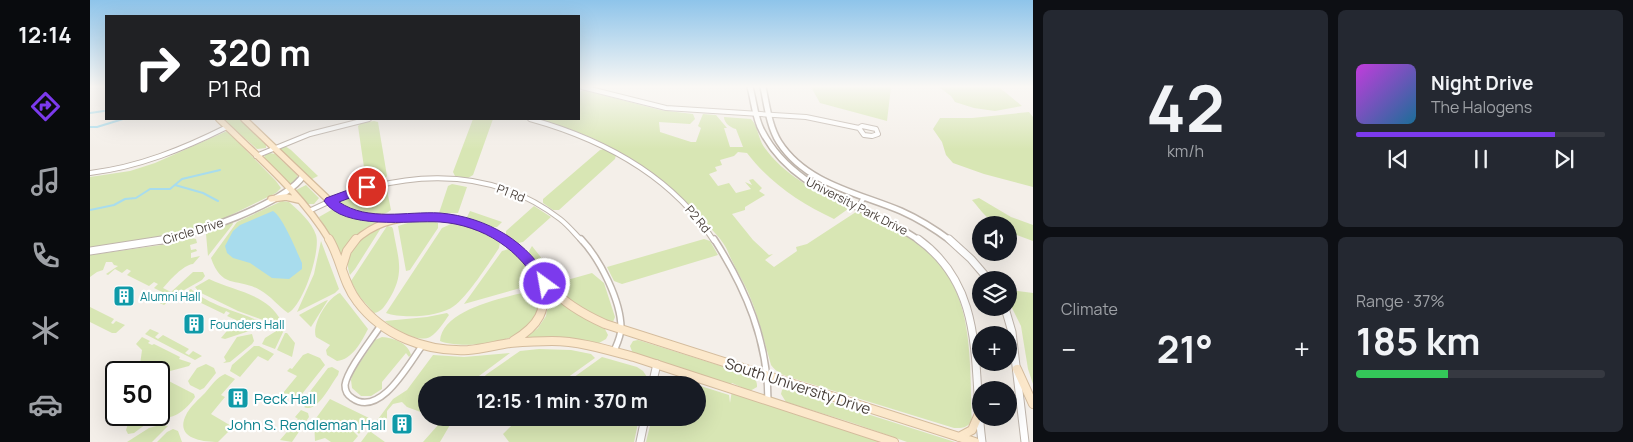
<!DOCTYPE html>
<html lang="en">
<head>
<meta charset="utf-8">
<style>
	body { margin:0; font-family:Manrope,sans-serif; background:#242831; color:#f1f3f6; height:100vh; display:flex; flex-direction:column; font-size:19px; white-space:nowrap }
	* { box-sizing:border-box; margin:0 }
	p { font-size:16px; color:#9ea1a6 }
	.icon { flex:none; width:28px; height:28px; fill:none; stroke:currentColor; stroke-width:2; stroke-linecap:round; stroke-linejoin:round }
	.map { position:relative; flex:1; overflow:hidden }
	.drawer { display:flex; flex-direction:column; gap:10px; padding:10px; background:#0d0f14; width:600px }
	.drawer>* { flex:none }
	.guide { position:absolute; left:15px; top:15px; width:475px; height:105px; border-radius:0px; box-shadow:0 5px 20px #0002; background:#202124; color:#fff; overflow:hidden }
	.controls { position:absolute; left:882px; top:216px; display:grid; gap:10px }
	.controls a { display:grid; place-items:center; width:45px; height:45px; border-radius:50%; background:#171b24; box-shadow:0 5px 20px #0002; font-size:25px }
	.speed { position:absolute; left:15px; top:361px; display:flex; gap:10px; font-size:25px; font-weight:700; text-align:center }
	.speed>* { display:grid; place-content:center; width:65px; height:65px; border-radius:50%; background:#171b24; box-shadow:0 5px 20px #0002; line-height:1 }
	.speed .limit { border:2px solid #111; border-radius:8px; background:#fff; color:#111 }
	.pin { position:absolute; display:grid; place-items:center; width:42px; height:42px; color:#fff; margin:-21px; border:2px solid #fff; border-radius:50%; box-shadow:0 1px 5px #0007 }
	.me { position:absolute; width:55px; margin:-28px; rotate:328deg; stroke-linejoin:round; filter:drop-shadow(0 0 4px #0008) }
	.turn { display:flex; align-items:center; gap:18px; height:105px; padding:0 20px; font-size:22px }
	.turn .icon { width:65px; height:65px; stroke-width:2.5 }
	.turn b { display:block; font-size:35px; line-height:42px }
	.big { font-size:38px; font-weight:700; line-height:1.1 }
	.drawer .tile { flex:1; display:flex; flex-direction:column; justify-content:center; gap:8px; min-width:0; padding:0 18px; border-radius:8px; background:#242831 }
	.drawer .dial { align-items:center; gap:0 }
	.dial b { font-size:65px; line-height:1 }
	.song { display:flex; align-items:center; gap:15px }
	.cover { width:60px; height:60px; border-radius:8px; background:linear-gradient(135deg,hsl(290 70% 55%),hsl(200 70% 35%)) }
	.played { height:5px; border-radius:2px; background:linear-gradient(90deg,#7c3aed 80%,#363941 80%) }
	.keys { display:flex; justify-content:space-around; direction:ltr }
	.heat { display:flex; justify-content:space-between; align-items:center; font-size:28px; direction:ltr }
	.charge { height:8px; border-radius:4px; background:linear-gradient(90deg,#34c759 37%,#363941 0) }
	.drawer .tiles { flex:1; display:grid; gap:10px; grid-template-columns:repeat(2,1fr) }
	.trip { position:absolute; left:328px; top:376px; width:288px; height:50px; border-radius:25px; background:#171b24; box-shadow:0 5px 20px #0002; font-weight:700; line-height:50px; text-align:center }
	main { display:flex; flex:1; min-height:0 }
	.dock { display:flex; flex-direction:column; width:90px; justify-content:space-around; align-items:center; background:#090b0e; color:#9ea1a6 }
	.dock .icon { width:35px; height:35px }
	.dock .active { color:#7c3aed }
	.dock b { font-size:22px; color:#f1f3f6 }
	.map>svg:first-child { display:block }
	.green { fill:#d8e6b4 }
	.water { fill:#a8dced }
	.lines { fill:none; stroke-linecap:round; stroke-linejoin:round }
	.stream { stroke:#a8dced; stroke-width:2 }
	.minor-far1-casing { stroke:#bfb5ac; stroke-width:6 }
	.minor-casing { stroke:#bfb5ac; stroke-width:8 }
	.tertiary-far1-casing { stroke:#bfb5ac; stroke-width:8 }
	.tertiary-casing { stroke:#bfb5ac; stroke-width:9 }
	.secondary-far1-casing { stroke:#d4bc9d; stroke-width:8 }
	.secondary-casing { stroke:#d4bc9d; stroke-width:10 }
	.minor-far1 { stroke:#fff; stroke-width:4 }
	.minor { stroke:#fff; stroke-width:5 }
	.tertiary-far1 { stroke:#fff; stroke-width:5 }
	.tertiary { stroke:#fff; stroke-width:7 }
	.secondary-far1 { stroke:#fce8cb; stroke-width:5.5 }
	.secondary { stroke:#fce8cb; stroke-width:8 }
	.route { fill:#7c3aed; stroke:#51269a }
	.labels { text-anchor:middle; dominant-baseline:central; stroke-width:4.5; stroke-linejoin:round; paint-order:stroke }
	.street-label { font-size:12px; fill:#473e38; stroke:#fff }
	.culture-label { font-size:12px; fill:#0d838f; stroke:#fff; text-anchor:start }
	.near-street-label { font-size:15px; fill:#473e38; stroke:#fff }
	.near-culture-label { font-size:15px; fill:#0d838f; stroke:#fff; text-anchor:start }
</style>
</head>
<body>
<main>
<nav class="dock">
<b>12:14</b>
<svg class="icon active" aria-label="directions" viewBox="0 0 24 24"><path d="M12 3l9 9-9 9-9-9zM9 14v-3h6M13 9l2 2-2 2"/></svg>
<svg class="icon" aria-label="music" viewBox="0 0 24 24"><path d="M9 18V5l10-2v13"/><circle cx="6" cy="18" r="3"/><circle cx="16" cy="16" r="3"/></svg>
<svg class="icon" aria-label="phone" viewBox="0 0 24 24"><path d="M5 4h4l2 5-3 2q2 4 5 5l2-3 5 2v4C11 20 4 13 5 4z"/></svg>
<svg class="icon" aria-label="climate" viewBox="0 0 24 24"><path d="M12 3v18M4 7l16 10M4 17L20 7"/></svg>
<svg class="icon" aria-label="car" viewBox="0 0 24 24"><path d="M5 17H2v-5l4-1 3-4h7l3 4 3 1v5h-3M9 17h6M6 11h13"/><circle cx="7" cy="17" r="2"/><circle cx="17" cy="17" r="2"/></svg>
</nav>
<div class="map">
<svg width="943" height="442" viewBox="0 0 943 442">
	<rect width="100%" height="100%" fill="#f4efe9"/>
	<!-- green -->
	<path class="green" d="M721 87H801L797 121 730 103Z
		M849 87H909L932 106 905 111 884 108 865 102 861 96Z
		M494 90 570 110 603 114 605 119 600 124 569 122 570 132 601 142H606L611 128 608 126 613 114 626 115 637 128H634L640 147H653L646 129C641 128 634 123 634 117L661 119C668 126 668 138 674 147 694 175 725 191 756 205L758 209 744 219C710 203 680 183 657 153L648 152 644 156 630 160 632 165 625 167 627 171 619 174 628 186 639 183 646 193 661 189 655 182 662 185 659 180 663 179 672 188 669 191 675 195 655 207V210L642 214 663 240 679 255 683 254 675 260 684 267 707 251 706 247 717 244 769 210C782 214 794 222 806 229 886 272 879 341 882 421 877 428 872 428 864 428L702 378C693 375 687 373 681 365 674 340 668 315 658 292 652 279 643 264 638 252 634 241 620 228 612 219 565 167 514 136 445 119H489V92Z
		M939 112 943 117V187L894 174 863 163 856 155 852 142 843 129 850 118H882Z
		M133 119H149L176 144V148L167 149Z
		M383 119H403L383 175 378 178 365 176 363 172Z
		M284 121 288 122 297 176 293 181 279 183 276 181 268 126 271 123Z
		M137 131 186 181 191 188 186 193 135 218 91 234 0 248V177L40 171 65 163Z
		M195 146 201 150 228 176 220 180 190 150 189 148Z
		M514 149 526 155 525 159 469 210H463L453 203V199L510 150Z
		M180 153 185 154 207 175V179L200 187 173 160 175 155Z
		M362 184 377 187 368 213H349L358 186Z
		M216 185 229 198 224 204H217L204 191Z
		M293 188 297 190 301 210C289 221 260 211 249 202L264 195Z
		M889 198 921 217 943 225V241L919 232V225C900 225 894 214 882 200Z
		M192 201 199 202C208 210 222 222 226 235 231 251 213 306 198 313 188 306 181 296 170 290 147 277 132 290 121 258L147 222Z
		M444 206 461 217 433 242 428 243 416 235V231Z
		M243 209 265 218 291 222 268 234 251 255 229 217Z
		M380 211 412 222 407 227H402L379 219 377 217Z
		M343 221 348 223V228L320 270 316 271 308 226 321 222Z
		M142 222 143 224 118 256 116 234 122 230Z
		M361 224C379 226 395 232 410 242L409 248C399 263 378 296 364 306 350 317 312 319 296 313L352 228Z
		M297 226 302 227 303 229C308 259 316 273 298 301 294 307 291 312 284 313L269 296 261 281Z
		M291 228 265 269 260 275C251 252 272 235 291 228Z
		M102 238 106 239 107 243 100 245 101 250 106 249 107 251 101 253V258L110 256 103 264C93 265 80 280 73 288L81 292 103 272H113L115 276 112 280 89 293 74 305 63 300 72 292 64 288 68 284 64 282 59 286 37 275 41 271 37 269 32 273 25 269 18 275 16 274 28 266 24 265 22 262H16L13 270 7 272 0 277V255L71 245Z
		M614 239 620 241 628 255 532 284 524 281 517 267Z
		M231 241 249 289 245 293 207 312 224 274Z
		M442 246 468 279 460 278 439 253V251Z
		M419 249 432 259 446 279 445 284 374 304 412 251Z
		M502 273 514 283 525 317 523 322C509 320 468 298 470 282Z
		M119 279C144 291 178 294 191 321L184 324 148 311 109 292 105 287Z
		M919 288 921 290 943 293V384L938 369 931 326 919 302Z
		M101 289C122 308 154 312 177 325L135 339 131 338 146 320 137 316 140 313 136 311 134 314 107 301 110 298 107 297 104 300 96 295 93 297 89 296Z
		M444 290 450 291 453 297C450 304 449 313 445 320 432 343 373 350 350 341 352 308 418 297 444 290Z
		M460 292 479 309 515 329 518 335 516 339 509 343 492 340 438 338V336L448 328 456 316Z
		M250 293 278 329C272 341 262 360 247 361L237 355 236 350 240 345 226 337C221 325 238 297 250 293Z
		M238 300 221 327 209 315 235 301Z
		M0 307 24 319 21 323 23 324 26 321 35 325 26 333H22L0 322Z
		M357 313 359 315C354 322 348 332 340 337 328 343 304 330 295 321L337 317Z
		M191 328 194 330 185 349 172 344 175 338Z
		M60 329 69 333 65 337 68 339 73 335 99 349 95 353 99 355 103 351 112 356 105 360 55 334Z
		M195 333H197L205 343 202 357 187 350Z
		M162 334 164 341 162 344 140 362 133 363 136 361 134 357 147 337Z
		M52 337 60 341 58 343 62 345 64 344 90 357 89 359 101 363 99 366 69 374 49 372 52 350 46 344Z
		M292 337C304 338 318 343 321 355L319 357 316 353 292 382V389L281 396H271L262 388 261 380 263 373 285 340Z
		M548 340 641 369 645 373 647 371C656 374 668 375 667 387L660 391 642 383 640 385 543 354 540 346 543 341Z
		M164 346H169L184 354 178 361 168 356 150 377 140 371 142 365Z
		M449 349 481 350 501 354 505 358 467 385H385L397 374 430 351Z
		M218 353 230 358 235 365 208 399 193 393 207 376 197 371 200 368 202 369 213 355Z
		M420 353 389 376 380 385H336V414L317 407 312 402 303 404 297 411V422L281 432 295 442H271L303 399 317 390 343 355 374 357Z
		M512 357 547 367 553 371 557 377V385H473Z
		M116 364 124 368 126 373 114 388 110 390 100 385 98 381 107 368Z
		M242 367 249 371 248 375C241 384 227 414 214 407L216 404 212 402 238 368Z
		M135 374 145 379 131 395 135 397 121 414 143 427 128 442C111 442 83 438 97 413 101 406 109 399 115 393 121 386 127 377 135 374Z
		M69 376 104 394 105 397C96 411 79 424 62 415H69Z
		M579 376 639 395 640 403 642 390 803 442H556L562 418H606V385H567L569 380Z
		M697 387 705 391 865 442H817L763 423 696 402 691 394 692 390Z
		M240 399 279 418 269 434 267 432 269 427 264 428 263 431 268 436 263 442H241L235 438 225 441 224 421Z
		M211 410 218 413 219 417 202 442 190 440 208 419 205 417Z
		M41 415H55L60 418V421L44 433 38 434 36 430Z
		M342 418H364L350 442H333L348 425Z
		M429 418H549L544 442H419L413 434Z
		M70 425 78 426 62 442H37L59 428Z
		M83 429 88 431 92 442H67L77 432Z"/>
	<!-- water -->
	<path class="water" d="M183 211C193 217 207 252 212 263V269L199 279 182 278 160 263 143 258 137 253 135 246 143 231 150 225Z"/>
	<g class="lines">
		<!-- stream -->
		<path class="stream" d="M0 113 14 111
			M0 127H7L33 119
			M85 185 113 193 128 201
			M0 210 24 205 35 199 46 198 60 189H80L92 179 130 170"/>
		<!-- minor-far1 casing -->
		<g class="minor-far1-casing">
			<path id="minor-far1" d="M492 87 576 108 716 117 769 128
				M440 119C512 139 582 176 624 241
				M772 126 786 129 788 134 782 136 774 135 769 128Z
				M166 156 220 134 279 119
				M0 173C49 167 93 149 137 127
				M768 207 773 199
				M219 211C300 171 395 161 470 219 478 225 485 234 492 241"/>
		</g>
		<!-- minor casing -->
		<g class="minor-casing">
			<path id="minor" d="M491 239C510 259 531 301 531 328 531 336 527 344 524 351
				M624 239C656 289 678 341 678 401
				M291 325C282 339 257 370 255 385 255 391 257 395 262 398 290 418 318 365 332 346"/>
		</g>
		<!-- tertiary-far1 casing -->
		<g class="tertiary-far1-casing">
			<path id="tertiary-far1" d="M660 87C664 101 665 119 672 131 705 195 775 202 830 241
				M673 87C677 105 679 126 689 142 716 184 768 193 811 211 829 219 845 229 861 241
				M70 241C103 236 195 203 213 176"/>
		</g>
		<!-- tertiary casing -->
		<g class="tertiary-casing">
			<path id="tertiary" d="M828 239C897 289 882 367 892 442
				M859 239 881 259 899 280
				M0 251 78 239
				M915 308 922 332 935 442
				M562 385 567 364
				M550 442 555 418"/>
		</g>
		<!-- secondary-far1 casing -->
		<g class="secondary-far1-casing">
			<path id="secondary-far1" d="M129 119C168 157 212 194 240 241
				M154 119 246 207 265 215 303 219
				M181 199 196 197 209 200
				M265 241C303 204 377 215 417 241"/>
		</g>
		<!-- secondary casing -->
		<g class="secondary-casing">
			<path id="secondary" d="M239 239C251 259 253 283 267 301 293 336 336 352 378 350 392 349 406 345 420 343 433 342 448 341 462 341 489 341 518 350 544 357L804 442
				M415 239C435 254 444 270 460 287 475 304 495 315 515 324L885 442
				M252 267 257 251 266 239
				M423 341C450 325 456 311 454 281
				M927 369 943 404
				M869 437 882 430 888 416"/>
		</g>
		<!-- minor-far1 -->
		<use href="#minor-far1" class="minor-far1"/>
		<!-- minor -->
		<use href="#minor" class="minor"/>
		<!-- tertiary-far1 -->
		<use href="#tertiary-far1" class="tertiary-far1"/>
		<!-- tertiary -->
		<use href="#tertiary" class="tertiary"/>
		<!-- secondary-far1 -->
		<use href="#secondary-far1" class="secondary-far1"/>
		<!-- secondary -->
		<use href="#secondary" class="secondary"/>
	</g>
	<!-- sky -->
	<linearGradient id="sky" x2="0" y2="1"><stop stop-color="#8ec4ea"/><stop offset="0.58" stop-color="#faf8f5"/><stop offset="1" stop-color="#faf8f5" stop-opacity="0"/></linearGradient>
	<rect width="943" height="149" fill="url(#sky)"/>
	<!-- route -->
	<path class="route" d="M277 183 281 185 282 187 281 190 249 202C279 222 316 211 350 213 397 217 440 242 461 284L459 288 455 290 450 288C431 250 393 225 350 222 320 220 254 231 234 201L236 198Z"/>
	<!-- icons -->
	<defs>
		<g id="building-square" transform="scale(1.125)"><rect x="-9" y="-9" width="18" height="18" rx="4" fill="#0f9aa8" stroke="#fff"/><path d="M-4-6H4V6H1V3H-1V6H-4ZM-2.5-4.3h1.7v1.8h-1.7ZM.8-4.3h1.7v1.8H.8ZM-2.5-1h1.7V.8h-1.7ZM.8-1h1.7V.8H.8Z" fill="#fff"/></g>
	</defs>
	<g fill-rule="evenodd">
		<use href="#building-square" x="34" y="296"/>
		<use href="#building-square" x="104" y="324"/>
		<use href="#building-square" x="148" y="398"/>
		<use href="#building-square" x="312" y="424"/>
	</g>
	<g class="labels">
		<!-- street labels -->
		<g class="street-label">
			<text transform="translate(421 193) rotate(21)">P1 Rd</text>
			<text transform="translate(767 206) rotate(27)">University Park Drive</text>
			<text transform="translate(608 219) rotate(50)">P2 Rd</text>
			<text transform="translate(103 231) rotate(-17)">Circle Drive</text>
		</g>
		<!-- culture labels -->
		<g class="culture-label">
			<text x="50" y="296">Alumni Hall</text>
			<text x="120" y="324">Founders Hall</text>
		</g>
		<!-- near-street labels -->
		<g class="near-street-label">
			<text transform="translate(708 386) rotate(18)">South University Drive</text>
		</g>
		<!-- near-culture labels -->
		<g class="near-culture-label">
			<text x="164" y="398">Peck Hall</text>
			<text x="296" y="424" text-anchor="end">John S. Rendleman Hall</text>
		</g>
	</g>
</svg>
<div class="controls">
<a><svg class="icon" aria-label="sound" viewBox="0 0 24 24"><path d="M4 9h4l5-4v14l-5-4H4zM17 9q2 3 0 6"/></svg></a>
<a><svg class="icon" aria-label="layers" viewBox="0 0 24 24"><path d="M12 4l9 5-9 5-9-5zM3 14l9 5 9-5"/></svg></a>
<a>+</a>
<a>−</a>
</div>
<div class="speed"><div class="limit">50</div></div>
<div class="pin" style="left:277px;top:187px;background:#d93025"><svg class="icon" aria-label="arrive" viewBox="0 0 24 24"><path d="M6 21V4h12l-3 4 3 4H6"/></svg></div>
<svg class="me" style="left:455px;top:284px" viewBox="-20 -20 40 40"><circle r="17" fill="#7c3aed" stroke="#fff" stroke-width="3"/><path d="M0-11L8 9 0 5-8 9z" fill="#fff"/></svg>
<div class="trip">12:15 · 1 min · 370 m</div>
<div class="guide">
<div class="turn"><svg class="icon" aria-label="right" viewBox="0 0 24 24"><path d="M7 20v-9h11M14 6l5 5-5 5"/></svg><div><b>320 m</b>P1 Rd</div></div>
</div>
</div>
<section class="drawer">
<div class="tiles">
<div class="tile dial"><b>42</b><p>km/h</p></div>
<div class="tile">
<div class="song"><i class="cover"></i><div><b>Night Drive</b><p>The Halogens</p></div></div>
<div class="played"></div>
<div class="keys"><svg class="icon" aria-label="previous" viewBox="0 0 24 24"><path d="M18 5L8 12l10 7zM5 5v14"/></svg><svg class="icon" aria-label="pause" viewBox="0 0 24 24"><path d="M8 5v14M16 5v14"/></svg><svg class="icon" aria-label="next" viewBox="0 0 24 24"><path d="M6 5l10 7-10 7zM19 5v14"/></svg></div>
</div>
<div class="tile"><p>Climate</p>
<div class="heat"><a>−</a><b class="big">21°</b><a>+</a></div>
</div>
<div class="tile"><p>Range · 37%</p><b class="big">185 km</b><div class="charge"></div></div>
</div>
</section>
</main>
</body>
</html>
